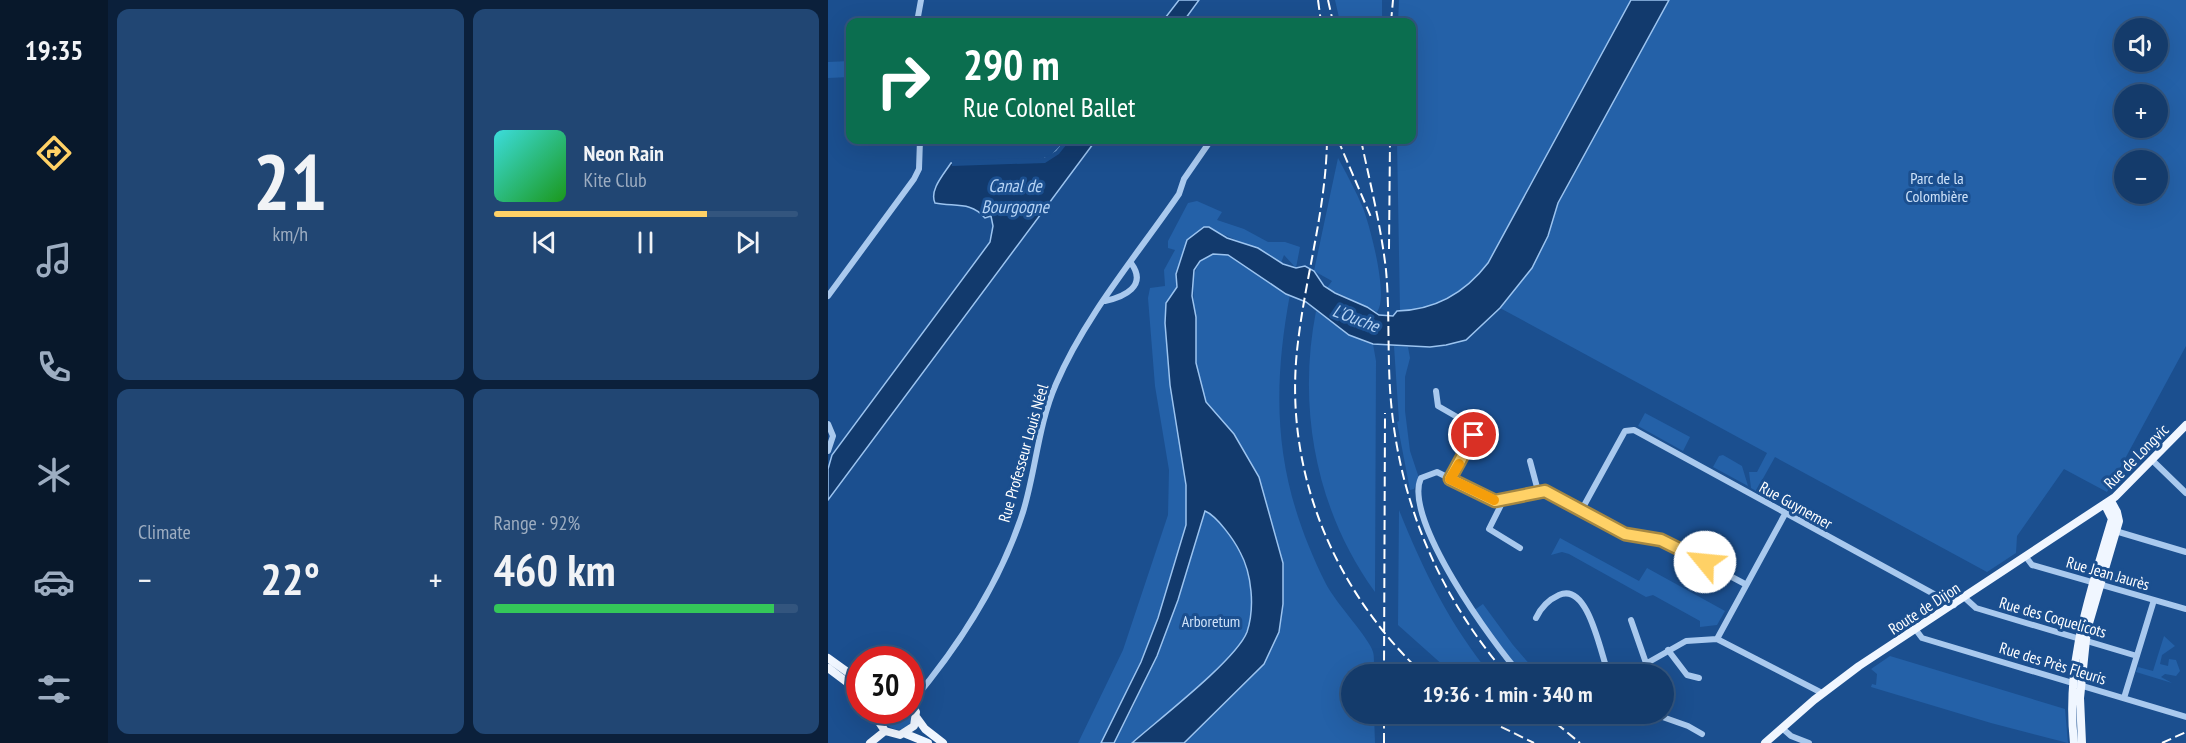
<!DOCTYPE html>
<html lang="en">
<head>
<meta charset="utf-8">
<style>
	body { margin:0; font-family:"PT Sans Narrow",sans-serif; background:#214673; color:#f1f3f6; height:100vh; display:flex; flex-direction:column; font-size:22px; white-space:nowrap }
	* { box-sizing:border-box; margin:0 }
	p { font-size:20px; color:#9dadc1 }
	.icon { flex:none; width:33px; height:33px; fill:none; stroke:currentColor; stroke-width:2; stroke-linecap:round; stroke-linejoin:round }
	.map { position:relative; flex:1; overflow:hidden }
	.drawer { display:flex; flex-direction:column; gap:9px; padding:9px; background:#0b203b; width:720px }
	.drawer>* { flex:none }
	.hud { position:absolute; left:18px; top:18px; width:570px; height:126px; border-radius:12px; box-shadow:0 6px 24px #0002,0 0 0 2px #33557e; background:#0b6e4f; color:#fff; overflow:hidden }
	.fabs { position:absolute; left:1286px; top:18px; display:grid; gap:12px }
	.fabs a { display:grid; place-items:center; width:54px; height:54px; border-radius:50%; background:#143b6b; box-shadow:0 6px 24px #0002,0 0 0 2px #33557e; font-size:30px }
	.speed { position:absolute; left:18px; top:646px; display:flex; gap:12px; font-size:30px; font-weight:700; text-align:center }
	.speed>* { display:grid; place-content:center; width:78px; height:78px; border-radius:50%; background:#143b6b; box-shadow:0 6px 24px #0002,0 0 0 2px #33557e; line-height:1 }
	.speed .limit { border:9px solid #d22; background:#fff; color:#111 }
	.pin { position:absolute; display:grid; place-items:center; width:51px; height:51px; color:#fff; margin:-26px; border:3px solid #fff; border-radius:50%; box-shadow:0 2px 6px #0007 }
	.me { position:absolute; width:66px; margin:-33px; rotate:298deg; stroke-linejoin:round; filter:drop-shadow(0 0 4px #0008) }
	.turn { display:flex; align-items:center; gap:21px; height:126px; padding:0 18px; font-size:27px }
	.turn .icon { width:78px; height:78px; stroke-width:2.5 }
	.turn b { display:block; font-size:42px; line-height:51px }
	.big { font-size:45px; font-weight:600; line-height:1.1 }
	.drawer .tile { flex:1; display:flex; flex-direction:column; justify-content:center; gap:9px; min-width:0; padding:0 21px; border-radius:12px; background:#214673 }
	.drawer .dial { align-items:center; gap:0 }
	.dial b { font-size:78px; line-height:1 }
	.song { display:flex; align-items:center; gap:18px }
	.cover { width:72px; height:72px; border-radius:9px; background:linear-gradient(135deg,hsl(180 70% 55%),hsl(120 70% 35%)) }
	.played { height:6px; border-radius:3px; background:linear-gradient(90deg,#ffd166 70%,#33557e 70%) }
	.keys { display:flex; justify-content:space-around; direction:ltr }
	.heat { display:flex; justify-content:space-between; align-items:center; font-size:33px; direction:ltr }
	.charge { height:9px; border-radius:4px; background:linear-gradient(90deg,#34c759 92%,#33557e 0) }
	.drawer .tiles { flex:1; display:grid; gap:9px; grid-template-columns:repeat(2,1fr) }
	.trip { position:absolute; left:513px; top:664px; width:333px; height:60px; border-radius:30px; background:#143b6b; box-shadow:0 6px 24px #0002,0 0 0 2px #33557e; font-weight:600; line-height:60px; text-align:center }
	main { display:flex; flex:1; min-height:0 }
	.dock { display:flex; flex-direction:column; width:108px; justify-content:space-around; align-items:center; background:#08182b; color:#9dadc1 }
	.dock .icon { width:42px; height:42px }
	.dock .on { color:#ffd166 }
	.dock b { font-size:27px; color:#f1f3f6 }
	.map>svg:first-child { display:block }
	.green { fill:#2461a8; fill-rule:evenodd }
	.water { fill:#123a6d; stroke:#9cc4f0; stroke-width:1.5 }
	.pier { fill:#1b4f8f }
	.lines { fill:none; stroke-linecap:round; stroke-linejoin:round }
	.minor { stroke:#a9c9ee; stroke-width:6 }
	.major { stroke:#f0f6ff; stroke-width:8 }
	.rail { stroke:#fff; stroke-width:2; stroke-dasharray:10 4.5; stroke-linecap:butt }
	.route-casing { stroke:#a68842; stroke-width:15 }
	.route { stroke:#ffd166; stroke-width:10 }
	.slow { stroke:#f59e0b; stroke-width:10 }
	.labels { text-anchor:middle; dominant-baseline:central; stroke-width:6; stroke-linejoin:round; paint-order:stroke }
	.park-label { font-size:16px; fill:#cfe3fa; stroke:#1b4f8f }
	.street-label { font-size:16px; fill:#fff; stroke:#1b4f8f }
	.water-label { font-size:18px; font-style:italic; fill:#b5d3f5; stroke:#1b4f8f }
</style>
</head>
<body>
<main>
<nav class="dock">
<b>19:35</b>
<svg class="icon on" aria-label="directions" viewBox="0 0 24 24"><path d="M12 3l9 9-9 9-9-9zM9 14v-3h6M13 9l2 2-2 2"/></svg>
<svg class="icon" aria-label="music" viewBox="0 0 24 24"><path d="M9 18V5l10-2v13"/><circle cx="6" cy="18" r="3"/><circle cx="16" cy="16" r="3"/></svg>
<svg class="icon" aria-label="phone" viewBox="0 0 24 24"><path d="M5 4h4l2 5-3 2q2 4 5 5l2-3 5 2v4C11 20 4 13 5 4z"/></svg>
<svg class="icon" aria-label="climate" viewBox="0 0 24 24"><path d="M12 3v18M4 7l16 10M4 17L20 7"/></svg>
<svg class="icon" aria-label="car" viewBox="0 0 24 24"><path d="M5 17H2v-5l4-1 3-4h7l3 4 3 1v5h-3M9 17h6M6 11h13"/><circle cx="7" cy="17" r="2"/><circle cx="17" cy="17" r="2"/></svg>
<svg class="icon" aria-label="filters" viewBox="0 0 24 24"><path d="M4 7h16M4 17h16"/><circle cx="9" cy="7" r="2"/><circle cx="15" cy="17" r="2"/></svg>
</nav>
<section class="drawer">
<div class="tiles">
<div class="tile dial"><b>21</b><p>km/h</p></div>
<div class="tile">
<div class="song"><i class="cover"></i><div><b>Neon Rain</b><p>Kite Club</p></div></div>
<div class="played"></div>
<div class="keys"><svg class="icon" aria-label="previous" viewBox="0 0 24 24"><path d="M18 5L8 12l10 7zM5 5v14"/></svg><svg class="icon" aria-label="pause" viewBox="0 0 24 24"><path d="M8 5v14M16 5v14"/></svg><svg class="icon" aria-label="next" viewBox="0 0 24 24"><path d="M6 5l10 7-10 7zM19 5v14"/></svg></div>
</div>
<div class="tile"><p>Climate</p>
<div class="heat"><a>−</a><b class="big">22°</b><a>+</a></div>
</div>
<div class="tile"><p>Range · 92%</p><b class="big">460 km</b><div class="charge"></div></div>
</div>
</section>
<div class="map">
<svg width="1358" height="743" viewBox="0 0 1358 743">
	<rect width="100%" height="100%" fill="#1b4f8f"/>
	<!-- green -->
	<path class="green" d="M507 0H554V22H512Z
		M571 0H803L660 263C638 292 608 310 572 311L569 140H584V22H570Z
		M841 0H1358V346L1279 492 1236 469 1189 536 1188 553 1159 572 947 457 928 491 923 488 921 472H929L939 453 672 308C698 275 720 245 730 203ZM1296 28H1329V62H1296ZM1296 94H1329V128H1296ZM1296 160H1329V194H1296Z
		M22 61V77L0 78V62Z
		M510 158C519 175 528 191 535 208 542 226 561 297 549 312L499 288 504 281 486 271Z
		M369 201 394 212 389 220 416 229 440 242H457L472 247 468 268 456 255 453 263C430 248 404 239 380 227L359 240 348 274 353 448 358 485V525L330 618 313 662 273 743H250L295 650 340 515 341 470 327 386 320 298 322 288 337 286 336 270 347 250 340 248V241L360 203Z
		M385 254 400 255 462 294C442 403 448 484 498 584 507 602 542 639 545 652 547 659 545 668 546 675H524V714H546L547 743H356L436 664 451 632 455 604V563L431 477 406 435 378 402 368 363 365 277 372 261Z
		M488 311 521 335 545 344 548 361 547 592C488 511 469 408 488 311Z
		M566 346 580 347 582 358 577 377V411L582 451 591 478 586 489 582 490 569 422 571 421Z
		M817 413 862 437 855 451 810 426Z
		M895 455 914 466 920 486 885 467 891 456Z
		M571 510C595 570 622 625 663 675H626L570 625Z
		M376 511C387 514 407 541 412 551 424 574 427 608 419 632 409 660 330 720 304 743H286L306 705Z
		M732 538 811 581 819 568 897 611 889 625 872 627V621L825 595 818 597 741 554 734 552 723 555Z
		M655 604 685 645 711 675H691L642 613Z
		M1336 636 1347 646 1334 655 1332 664 1340 666 1341 659 1348 660 1352 671 1348 676 1337 674 1333 677 1344 683 1308 672 1310 667 1325 671Z
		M1062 656 1237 709 1240 743 1163 723 1043 687 1044 684 1048 685 1049 674 1043 669Z
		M83 709 84 721C78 732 68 732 59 725L57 711Z"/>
	<!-- water -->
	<path class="water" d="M351 0H371L355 22H334Z
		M803 0H841L730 203 720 236 704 268 672 308 638 340 618 345 602 347 545 344 521 335 478 302 458 294 400 255 385 254 372 261 366 270 364 296 368 317V363L378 402 406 434 431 477 455 563V604L451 632 436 664 356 743H304C330 720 408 660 419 632 427 608 424 574 412 552 406 540 389 516 377 511L350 600 329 656 286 743H273L313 662 330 618 358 525V485L342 385 337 323 338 303 349 287 348 274 359 240 376 227H381L399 238 430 248 455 264 468 268 477 266 486 271 496 286 507 293 539 307 551 315 565 316 569 311C607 310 637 293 660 263Z
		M239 140H268L0 500V469L4 455 162 242 165 226 163 216 157 218C143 201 126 207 107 203 101 190 116 174 123 163L208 161 222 157Z"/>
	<!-- pier -->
	<path class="pier" d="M237 140H242L231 154 217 163 124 166V160L216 158 228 151Z"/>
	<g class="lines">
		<!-- minor -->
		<path class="minor" d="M89 22 93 0
			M0 296 86 179 91 169 92 140
			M277 301C296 297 320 286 303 263
			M608 391 610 406 643 425 646 431 622 479
			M0 424 5 436 0 451
			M1324 460 1358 493
			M702 461 710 491
			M675 501 661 529 692 548
			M753 511 797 431 806 430 1126 605
			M1284 530 1358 552
			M1198 557 1204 565 1358 609
			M1137 598 1148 608 1309 656
			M708 618C713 607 720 600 731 595 761 581 773 657 781 675
			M803 620 818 663
			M1088 630 1094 638 1358 717
			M889 639 957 514
			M840 650 859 675 871 678
			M693 675C665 644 574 518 593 478L609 472 667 501 717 491 797 535 840 543 917 584
			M798 675 858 641 889 639 994 693
			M1296 698 1326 600
			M83 703C131 646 172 584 195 512 208 470 210 425 228 384 257 316 309 255 351 194L356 179 383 140
			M826 714 860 726 874 734
			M954 728 963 736 981 743"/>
		<!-- major -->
		<path class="major" d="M0 658 32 681
			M0 668 32 692
			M51 711V722L57 731 72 735 86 726 88 712 82 702
			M89 718 97 729 115 743
			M78 734 100 743
			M42 743 57 731
			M937 743 986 700 1031 666 1287 497 1358 425
			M1246 743C1237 662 1262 594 1284 519L1277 505
			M1254 743 1252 698 1259 630 1291 521 1289 512 1283 501"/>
		<!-- rail -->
		<path class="rail" d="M490 0 493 22
			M500 0 505 22
			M563 22 565 0
			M499 140C498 209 478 274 470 342 454 468 505 590 596 675
			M510 140 543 217
			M533 140C542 183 553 226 558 270 562 314 559 358 563 402 572 504 612 597 679 675
			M561 249 562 140
			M556 675 557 413
			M647 714 706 743
			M717 714 752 743
			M556 743V714
			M1334 743 1358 732"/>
	</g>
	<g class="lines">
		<!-- route casing -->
		<g class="route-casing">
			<path id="route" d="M646 435 622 479 667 501 717 491 797 534 833 540 877 562"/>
		</g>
		<!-- route -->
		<use href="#route" class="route"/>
		<!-- slow -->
		<path class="slow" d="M631 464 622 479 666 500"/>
	</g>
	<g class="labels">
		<!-- park labels -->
		<g class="park-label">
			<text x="1109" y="178">Parc de la<tspan x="1109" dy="18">Colombière</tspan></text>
			<text x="383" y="621">Arboretum</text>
		</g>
		<!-- street labels -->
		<g class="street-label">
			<text transform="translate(195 453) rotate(-74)">Rue Professeur Louis Néel</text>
			<text transform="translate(1308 456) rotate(-45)">Rue de Longvic</text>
			<text transform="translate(968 505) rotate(29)">Rue Guynemer</text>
			<text transform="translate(1280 573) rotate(16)">Rue Jean Jaurès</text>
			<text transform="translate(1096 608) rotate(-33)">Route de Dijon</text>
			<text transform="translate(1225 617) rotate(16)">Rue des Coquelicots</text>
			<text transform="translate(1225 663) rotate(17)">Rue des Près Fleuris</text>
		</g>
		<!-- water labels -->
		<g class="water-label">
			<text x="187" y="185">Canal de<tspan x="187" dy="21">Bourgogne</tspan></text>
			<text transform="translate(528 318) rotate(21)">L'Ouche</text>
		</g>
	</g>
</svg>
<div class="fabs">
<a><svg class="icon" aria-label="sound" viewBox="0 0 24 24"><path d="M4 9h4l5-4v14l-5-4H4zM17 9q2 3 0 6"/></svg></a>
<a>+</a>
<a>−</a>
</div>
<div class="speed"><div class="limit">30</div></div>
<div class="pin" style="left:646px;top:435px;background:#d93025"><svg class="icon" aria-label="arrive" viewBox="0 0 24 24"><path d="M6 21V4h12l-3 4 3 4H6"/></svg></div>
<svg class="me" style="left:877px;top:562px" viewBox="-20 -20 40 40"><circle r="19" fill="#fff"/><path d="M0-13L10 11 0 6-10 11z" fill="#ffd166"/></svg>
<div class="trip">19:36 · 1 min · 340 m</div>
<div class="hud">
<div class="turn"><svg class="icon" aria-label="right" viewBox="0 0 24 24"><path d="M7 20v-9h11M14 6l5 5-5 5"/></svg><div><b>290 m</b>Rue Colonel Ballet</div></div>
</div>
</div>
</main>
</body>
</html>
